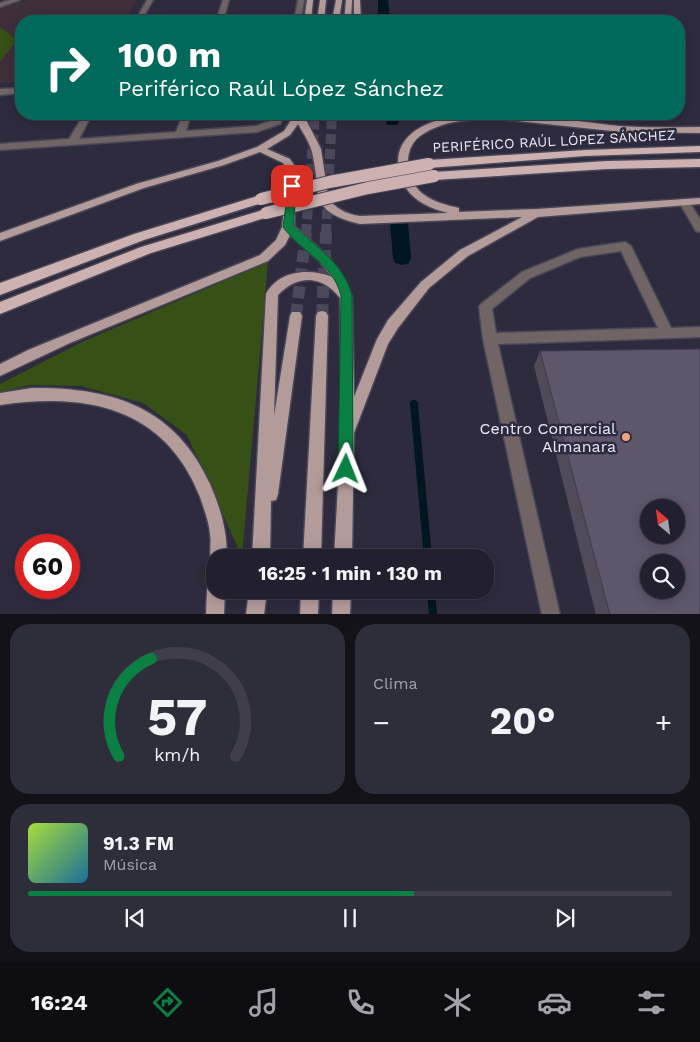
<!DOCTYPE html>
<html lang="es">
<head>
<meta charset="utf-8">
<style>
	body { margin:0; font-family:"Work Sans",sans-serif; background:#2e2d3a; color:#f1f3f6; height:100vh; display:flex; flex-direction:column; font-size:19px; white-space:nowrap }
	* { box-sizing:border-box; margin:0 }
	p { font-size:16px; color:#a2a3aa }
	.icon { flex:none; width:28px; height:28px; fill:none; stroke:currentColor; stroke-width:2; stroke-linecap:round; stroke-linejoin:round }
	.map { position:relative; height:614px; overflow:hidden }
	.sheet { display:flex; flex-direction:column; gap:10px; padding:10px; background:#131219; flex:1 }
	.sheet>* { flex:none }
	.top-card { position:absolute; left:15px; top:15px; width:670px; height:105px; border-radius:20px; box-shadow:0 2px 12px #0003,0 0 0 1px #3f3e4a; background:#00695c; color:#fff; overflow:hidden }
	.needle { width:32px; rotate:331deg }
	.fabs { position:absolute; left:640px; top:499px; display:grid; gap:10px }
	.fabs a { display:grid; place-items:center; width:45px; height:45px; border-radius:50%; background:#22202e; box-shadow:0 2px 12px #0003,0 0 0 1px #3f3e4a; font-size:25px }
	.speed { position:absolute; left:15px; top:534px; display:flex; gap:10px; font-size:25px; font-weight:700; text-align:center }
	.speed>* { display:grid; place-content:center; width:65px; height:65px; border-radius:50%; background:#22202e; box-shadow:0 2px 12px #0003,0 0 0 1px #3f3e4a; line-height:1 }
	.speed .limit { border:8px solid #d22; background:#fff; color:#111 }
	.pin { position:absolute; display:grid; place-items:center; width:42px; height:42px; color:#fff; margin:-21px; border-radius:10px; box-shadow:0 2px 8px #0006 }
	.me { position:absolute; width:55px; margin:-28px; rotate:2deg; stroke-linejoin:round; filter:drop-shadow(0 0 4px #0008) }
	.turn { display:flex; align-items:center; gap:18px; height:105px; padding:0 20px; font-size:22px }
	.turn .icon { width:65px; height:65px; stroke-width:2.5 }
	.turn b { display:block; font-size:35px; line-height:42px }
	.big { font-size:38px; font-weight:700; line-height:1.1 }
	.sheet .widget { flex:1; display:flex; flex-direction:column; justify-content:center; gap:8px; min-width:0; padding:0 18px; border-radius:20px; background:#2e2d3a }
	.sheet .dial { align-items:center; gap:0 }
	.dial svg { height:130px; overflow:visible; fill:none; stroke:#3f3e4a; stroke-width:7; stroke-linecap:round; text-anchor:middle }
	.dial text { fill:#f1f3f6; stroke:none }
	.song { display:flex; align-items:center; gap:15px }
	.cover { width:60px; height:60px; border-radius:8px; background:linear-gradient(135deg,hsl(80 70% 55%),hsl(200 70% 35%)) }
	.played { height:5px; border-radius:2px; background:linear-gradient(90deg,#0b8043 60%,#3f3e4a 60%) }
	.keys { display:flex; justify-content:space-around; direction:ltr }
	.heat { display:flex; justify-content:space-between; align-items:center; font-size:28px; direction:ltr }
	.sheet .tiles { flex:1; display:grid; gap:10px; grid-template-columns:1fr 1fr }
	.widget:last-child { grid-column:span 2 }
	.trip { position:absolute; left:206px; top:549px; width:288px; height:50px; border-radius:20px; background:#22202e; box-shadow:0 2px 12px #0003,0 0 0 1px #3f3e4a; font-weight:700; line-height:50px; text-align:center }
	.tabs { display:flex; height:80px; justify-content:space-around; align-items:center; background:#0e0d12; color:#a2a3aa }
	.tabs .icon { width:35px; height:35px }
	.tabs .current { color:#0b8043 }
	.tabs b { font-size:22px; color:#f1f3f6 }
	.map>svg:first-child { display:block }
	.education { fill:#3f2f3b }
	.green { fill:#365016 }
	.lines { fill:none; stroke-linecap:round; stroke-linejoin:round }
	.stream { stroke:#001721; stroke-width:8 }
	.canal { fill:#001721; fill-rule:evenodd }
	.major-tunnel-far1 { stroke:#4a4859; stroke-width:10; stroke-dasharray:10 5; stroke-linecap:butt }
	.major-tunnel { stroke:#4a4859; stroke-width:12; stroke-dasharray:12 6; stroke-linecap:butt }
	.minor-casing { stroke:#484657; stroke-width:3 }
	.major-casing { stroke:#484657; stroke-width:3 }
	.highway-casing { stroke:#484657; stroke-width:3 }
	.minor { fill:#706564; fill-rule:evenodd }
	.major { fill:#b39b9a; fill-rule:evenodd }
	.highway { fill:#cdb1b0; fill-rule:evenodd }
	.highway-bridge-casing { stroke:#484657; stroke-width:14; stroke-linecap:butt }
	.highway-bridge { stroke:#cdb1b0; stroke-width:12 }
	.wall { fill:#514a5b }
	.building { fill:#5e566a; stroke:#423c4a; fill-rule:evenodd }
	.route { fill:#0b8043; stroke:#07532c }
	.poi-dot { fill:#f2a081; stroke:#2d2b3d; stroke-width:2 }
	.labels { text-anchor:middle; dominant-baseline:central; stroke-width:5; stroke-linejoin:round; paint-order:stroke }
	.far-street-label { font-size:14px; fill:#ebeaf7; stroke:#2d2b3d }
	.poi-label { font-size:16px; fill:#ebeaf7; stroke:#2d2b3d; text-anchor:end }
</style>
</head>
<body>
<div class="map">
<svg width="700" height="615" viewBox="0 0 700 615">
	<rect width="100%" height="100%" fill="#2d2b3d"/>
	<!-- education -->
	<path class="education" d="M28 0H137L125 21H21V82L0 83V62L17 40 0 27V8Z"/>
	<!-- green -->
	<path class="green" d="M0 27 17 40 0 62Z
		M268 262 242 557 187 435 143 403 81 386 30 385 0 392V384L84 341Z"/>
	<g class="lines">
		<!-- stream -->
		<path class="stream" d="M414 404 428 558
			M431 590 433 615"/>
		<!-- canal -->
		<path class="canal" d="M378 0H388L390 21H378Z
			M384 114H398L399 122 397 125H387Z
			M399 217 405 219 408 223 411 258 409 263 402 265 395 263 393 258 390 223 393 219Z"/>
		<!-- major-tunnel-far1 -->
		<path class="major-tunnel-far1" d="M306 234 315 114
			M326 234 332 114"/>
		<!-- major-tunnel -->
		<path class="major-tunnel" d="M296 316 306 232
			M322 316 326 232"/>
		<!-- minor casing -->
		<g class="minor-casing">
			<path id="minor" d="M10 0H20L0 7V3Z
				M147 0H153L141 21H135Z
				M223 0H229L223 21H216Z
				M298 0H304L301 21H294Z
				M21 88V93L0 95V89Z
				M84 114H92L79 139 176 132 183 114H191L186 131 256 126 273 120 277 114H285L280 124 257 132 0 150V144L69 139Z
				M684 199 688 200 700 219V232L696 231 679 202Z
				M625 242 631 246 671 328 700 327V337L498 344 560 615H542L483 339 479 307 481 304 522 272 578 249ZM621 251 658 328 496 333 492 309 530 278 580 257Z"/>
		</g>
		<!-- major casing -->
		<g class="major-casing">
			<path id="major" d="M307 0H313L311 21H304Z
				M320 0H326L324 21H317Z
				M336 0H342L339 21H332Z
				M346 0H352L351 21H344Z
				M354 0H360L361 21H354Z
				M295 114H303L321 149 328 195 331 202C340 211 348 214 360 216L448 213C432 209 415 202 406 188 398 176 395 158 402 145 432 92 570 122 620 126 647 128 674 127 700 127V133L622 132 498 119C472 119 445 120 423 134 401 147 405 180 423 194 434 202 446 205 459 208V212L537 209 700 198V204L538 217 468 256 429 288 398 328 388 344 354 433 352 558H334L341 429 340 298C322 275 298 274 278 295L274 416 290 316 292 312H300L302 316 278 494 276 500 271 501 270 558H252L266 294C279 270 310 268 332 277L319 261 290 235 285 245 268 261 70 343 0 376V364L28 350 260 255 276 240 282 227 288 171 283 163 260 152 224 165 144 188 0 241V233L136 184 218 161 257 147 284 131ZM298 124C303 133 309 141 312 152 322 195 307 211 360 224L522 217 460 250 421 282 388 320 377 339 354 397 352 297C342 265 318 247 294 226L298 171 290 159 267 149 290 135Z
				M322 311 326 312 328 316 321 558H303L316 316 318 312Z
				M32 388C112 387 175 407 210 484 221 510 227 530 227 558H215V565L212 564C208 554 212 544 210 534 209 522 204 509 200 497 165 407 86 392 0 405V393Z
				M215 582V590H225L224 615H206L207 590 210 584Z
				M249 590H267L264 615H246Z
				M301 590H319L318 615H300Z
				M333 590H351L350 615H332Z"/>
		</g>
		<!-- highway casing -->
		<g class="highway-casing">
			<path id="highway" d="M700 146V152L585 156 429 168 423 164 429 160 585 150Z
				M700 159V167L607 169 434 180 428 176 434 172 607 161Z
				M261 195 265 196 267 199 265 202 144 240 0 295V283L134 234Z
				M266 209 272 213 271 216 151 253 0 314V302L141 247Z"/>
		</g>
		<!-- minor -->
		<use href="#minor" class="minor"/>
		<!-- major -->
		<use href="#major" class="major"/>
		<!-- highway -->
		<use href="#highway" class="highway"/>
		<!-- highway-bridge casing -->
		<g class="highway-bridge-casing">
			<path id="highway-bridge" d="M261 199 329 182 429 164
				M266 213 368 188 434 176"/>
		</g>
		<!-- highway-bridge -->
		<use href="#highway-bridge" class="highway-bridge"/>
	</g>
	<!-- wall -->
	<path class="wall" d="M540 351 700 615H596L534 366Z"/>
	<!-- building -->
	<path class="building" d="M700 349V615H610L540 351ZM649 508H676V535H649ZM649 562H676V590H649Z"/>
	<!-- route -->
	<path class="route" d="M289 183H292L297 186 293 226C316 246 345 265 352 296L353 469 350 473 346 475 341 473 338 469 341 296C334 264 301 252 283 227Z"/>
	<!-- markers -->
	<circle class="poi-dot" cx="626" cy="437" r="5"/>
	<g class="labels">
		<!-- far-street labels -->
		<g class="far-street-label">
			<text transform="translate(554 141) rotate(-3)">PERIFÉRICO RAÚL LÓPEZ SÁNCHEZ</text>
		</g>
		<!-- poi labels -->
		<g class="poi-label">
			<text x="616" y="428">Centro Comercial<tspan x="616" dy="18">Almanara</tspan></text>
		</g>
	</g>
</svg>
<div class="fabs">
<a><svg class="needle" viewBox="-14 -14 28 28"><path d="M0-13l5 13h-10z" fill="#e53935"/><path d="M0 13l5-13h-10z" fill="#a2a3aa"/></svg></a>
<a><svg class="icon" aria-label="search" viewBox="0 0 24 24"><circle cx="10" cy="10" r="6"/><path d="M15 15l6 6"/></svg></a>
</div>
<div class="speed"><div class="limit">60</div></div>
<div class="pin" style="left:292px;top:186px;background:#d93025"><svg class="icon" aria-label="arrive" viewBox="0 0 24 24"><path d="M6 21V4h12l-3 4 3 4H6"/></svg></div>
<svg class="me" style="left:346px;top:469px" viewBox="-20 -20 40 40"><path d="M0-17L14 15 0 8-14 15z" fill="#0b8043" stroke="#fff" stroke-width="4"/></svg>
<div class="trip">16:25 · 1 min · 130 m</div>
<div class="top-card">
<div class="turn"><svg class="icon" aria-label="right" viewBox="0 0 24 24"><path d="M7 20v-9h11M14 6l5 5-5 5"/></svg><div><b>100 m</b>Periférico Raúl López Sánchez</div></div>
</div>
</div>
<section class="sheet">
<div class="tiles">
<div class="widget dial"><svg viewBox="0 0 100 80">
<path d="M14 69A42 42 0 1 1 86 69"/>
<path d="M14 69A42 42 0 0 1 34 9" stroke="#0b8043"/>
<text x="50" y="56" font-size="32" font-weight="700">57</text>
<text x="50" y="72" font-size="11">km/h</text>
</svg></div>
<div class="widget"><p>Clima</p>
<div class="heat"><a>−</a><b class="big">20°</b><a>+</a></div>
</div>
<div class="widget">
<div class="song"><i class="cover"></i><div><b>91.3 FM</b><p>Música</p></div></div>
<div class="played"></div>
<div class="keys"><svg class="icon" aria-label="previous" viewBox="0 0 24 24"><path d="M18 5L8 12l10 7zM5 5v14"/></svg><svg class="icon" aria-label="pause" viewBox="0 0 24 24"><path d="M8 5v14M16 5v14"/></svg><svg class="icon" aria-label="next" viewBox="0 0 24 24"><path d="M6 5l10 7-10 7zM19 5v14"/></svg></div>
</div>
</div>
</section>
<nav class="tabs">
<b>16:24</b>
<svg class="icon current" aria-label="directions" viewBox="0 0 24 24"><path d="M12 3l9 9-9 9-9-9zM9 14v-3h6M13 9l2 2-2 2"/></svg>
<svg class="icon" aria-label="music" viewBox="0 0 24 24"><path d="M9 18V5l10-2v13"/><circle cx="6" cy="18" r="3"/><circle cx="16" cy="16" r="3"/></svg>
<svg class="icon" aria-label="phone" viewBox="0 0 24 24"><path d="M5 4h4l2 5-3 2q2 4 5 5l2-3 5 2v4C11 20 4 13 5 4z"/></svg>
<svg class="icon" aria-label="climate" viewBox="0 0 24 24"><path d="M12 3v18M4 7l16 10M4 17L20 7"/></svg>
<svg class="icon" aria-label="car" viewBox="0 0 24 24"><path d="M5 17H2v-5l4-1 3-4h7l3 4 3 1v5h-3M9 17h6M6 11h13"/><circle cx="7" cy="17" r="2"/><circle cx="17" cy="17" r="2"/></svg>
<svg class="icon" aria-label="filters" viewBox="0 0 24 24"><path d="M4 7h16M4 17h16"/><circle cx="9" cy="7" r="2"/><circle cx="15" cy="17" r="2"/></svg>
</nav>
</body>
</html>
